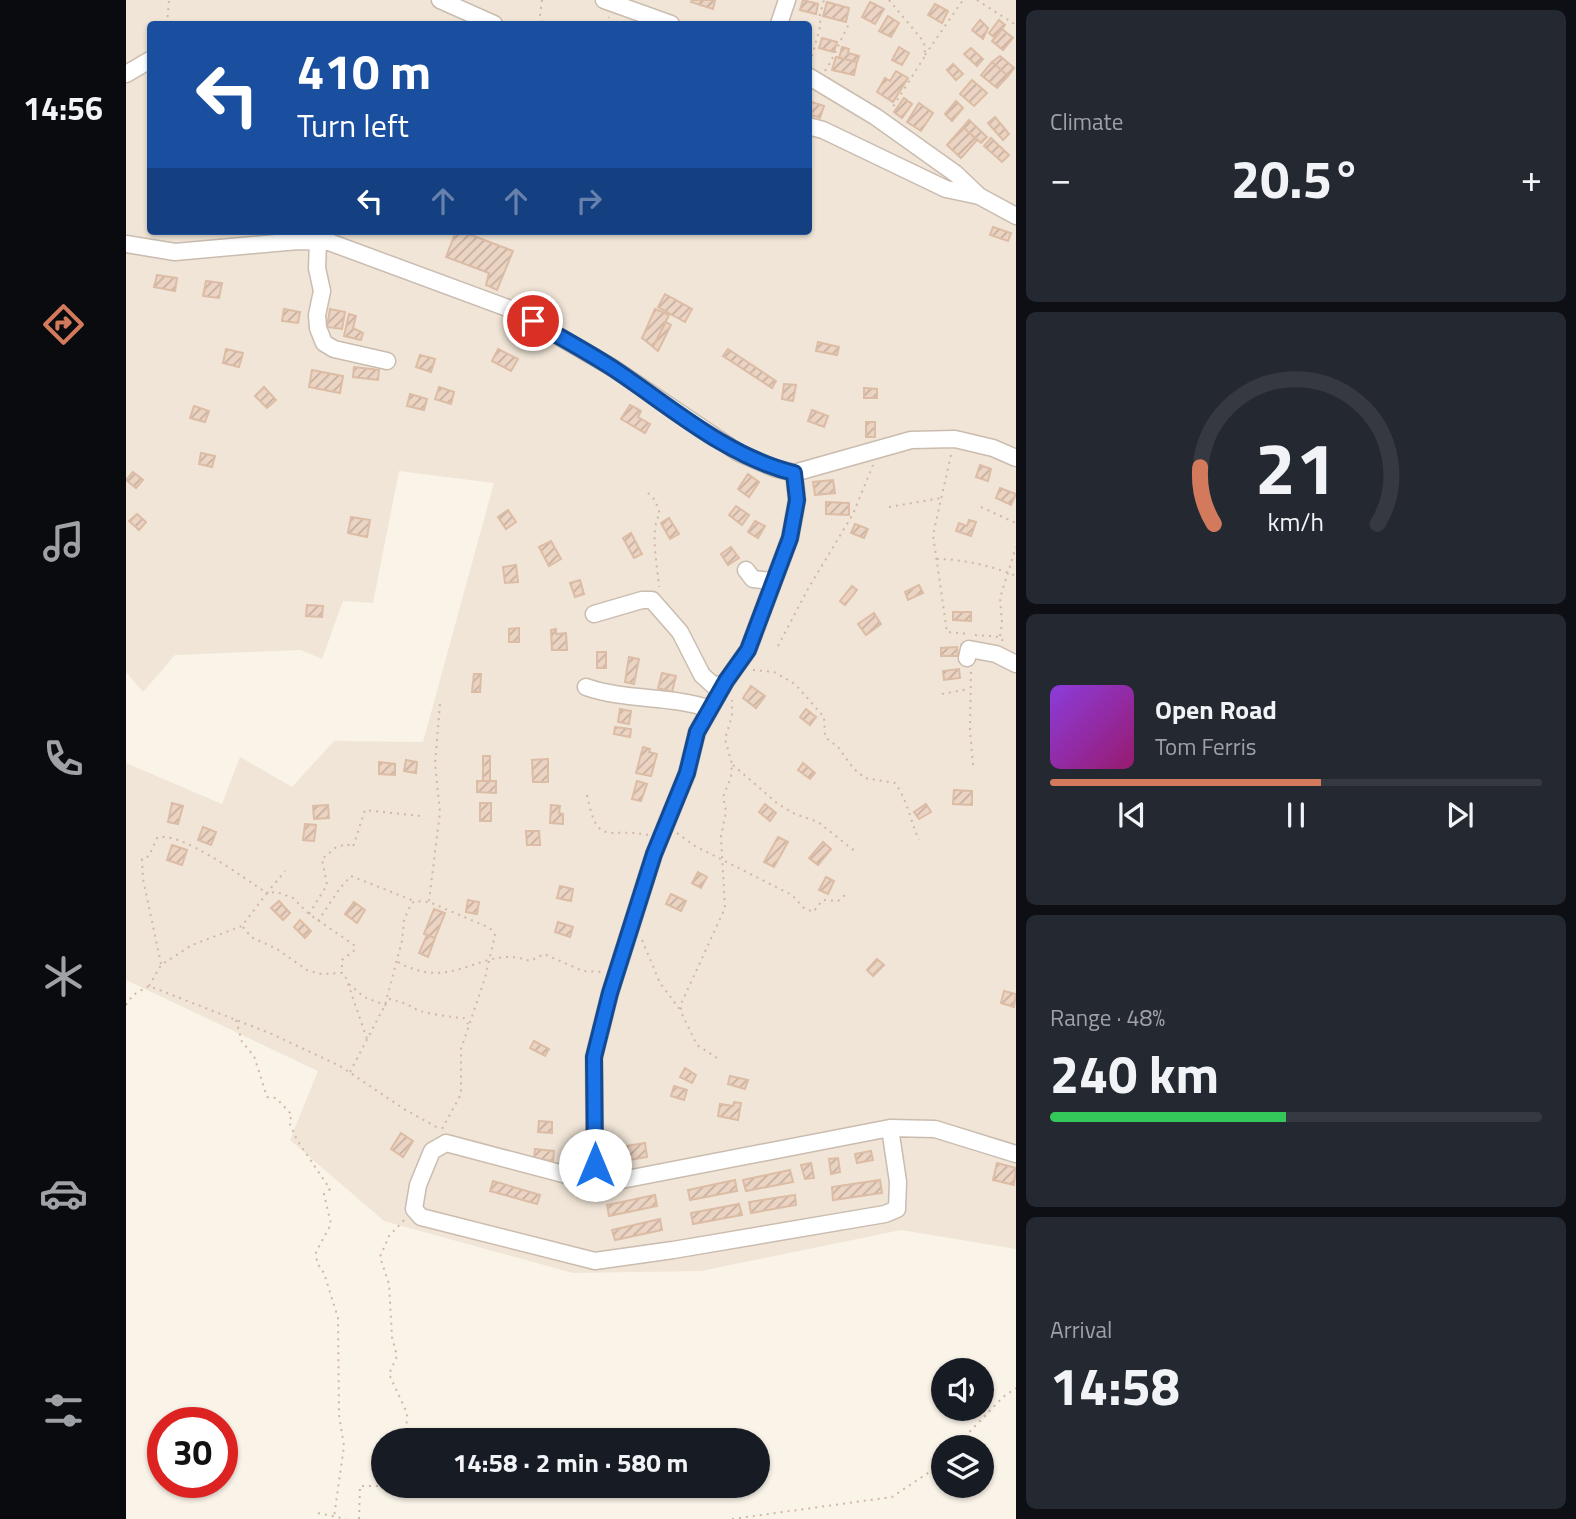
<!DOCTYPE html>
<html lang="en">
<head>
<meta charset="utf-8">
<style>
	body { margin:0; font-family:"Titillium Web",sans-serif; background:#242831; color:#f1f3f6; height:100vh; display:flex; flex-direction:column; font-size:26px; white-space:nowrap }
	* { box-sizing:border-box; margin:0 }
	p { font-size:23px; color:#9ea1a6 }
	.icon { flex:none; width:38px; height:38px; fill:none; stroke:currentColor; stroke-width:2; stroke-linecap:round; stroke-linejoin:round }
	.map { position:relative; flex:1; overflow:hidden }
	.drawer { display:flex; flex-direction:column; gap:10px; padding:10px; background:#0d0f14; width:560px }
	.drawer>* { flex:none }
	.banner { position:absolute; left:21px; top:21px; width:665px; height:214px; border-radius:7px; box-shadow:0 2px 5px #0004; background:#1a4fa0; color:#fff; overflow:hidden }
	.fabs { position:absolute; left:805px; top:1358px; display:grid; gap:14px }
	.fabs a { display:grid; place-items:center; width:63px; height:63px; border-radius:50%; background:#171b24; box-shadow:0 2px 5px #0004; font-size:35px }
	.speed { position:absolute; left:21px; top:1407px; display:flex; gap:14px; font-size:35px; font-weight:700; text-align:center }
	.speed>* { display:grid; place-content:center; width:91px; height:91px; border-radius:50%; background:#171b24; box-shadow:0 2px 5px #0004; line-height:1 }
	.speed .limit { border:10px solid #d22; background:#fff; color:#111 }
	.pin { position:absolute; display:grid; place-items:center; width:60px; height:60px; color:#fff; margin:-30px; border:4px solid #fff; border-radius:50%; box-shadow:0 2px 7px #0007 }
	.me { position:absolute; width:77px; margin:-38px; rotate:0deg; stroke-linejoin:round; filter:drop-shadow(0 0 5px #0008) }
	.turn { display:flex; align-items:center; gap:24px; height:147px; padding:0 35px; font-size:32px }
	.turn .icon { width:91px; height:91px; stroke-width:2.5 }
	.turn b { display:block; font-size:49px; line-height:60px }
	.lanes { display:flex; align-items:center; height:66px; padding:0 35px; background:#0003; justify-content:center; gap:35px; direction:ltr }
	.lanes .off { opacity:.35 }
	.big { font-size:52px; font-weight:700; line-height:1.1 }
	.drawer .widget { flex:1; display:flex; flex-direction:column; justify-content:center; gap:10px; min-width:0; padding:0 24px; border-radius:10px; background:#242831 }
	.drawer .dial { align-items:center; gap:0 }
	.dial svg { height:182px; overflow:visible; fill:none; stroke:#363941; stroke-width:7; stroke-linecap:round; text-anchor:middle }
	.dial text { fill:#f1f3f6; stroke:none }
	.song { display:flex; align-items:center; gap:21px }
	.cover { width:84px; height:84px; border-radius:10px; background:linear-gradient(135deg,hsl(270 70% 55%),hsl(320 70% 35%)) }
	.played { height:7px; border-radius:4px; background:linear-gradient(90deg,#d47a5c 55%,#363941 55%) }
	.keys { display:flex; justify-content:space-around; direction:ltr }
	.heat { display:flex; justify-content:space-between; align-items:center; font-size:38px; direction:ltr }
	.charge { height:10px; border-radius:5px; background:linear-gradient(90deg,#34c759 48%,#363941 0) }
	.trip { position:absolute; left:245px; top:1428px; width:399px; height:70px; border-radius:35px; background:#171b24; box-shadow:0 2px 5px #0004; font-weight:700; line-height:70px; text-align:center }
	main { display:flex; flex:1; min-height:0 }
	.tabs { display:flex; flex-direction:column; width:126px; justify-content:space-around; align-items:center; background:#090b0e; color:#9ea1a6 }
	.tabs .icon { width:49px; height:49px }
	.tabs .on { color:#d47a5c }
	.tabs b { font-size:32px; color:#f1f3f6 }
	.map>svg:first-child { display:block }
	.residential { fill:#f0e5d7; fill-rule:evenodd }
	.building { fill:url(#building-hatch); stroke:#dcbca5; stroke-width:2 }
	.lines { fill:none; stroke-linecap:round; stroke-linejoin:round }
	.minor-casing { stroke:#cabcaf; stroke-width:19 }
	.path { stroke:#d1b8a6; stroke-width:2; stroke-dasharray:2 5; stroke-linecap:butt }
	.minor { stroke:#fff; stroke-width:16 }
	.route-casing { stroke:#114b97; stroke-width:18 }
	.route { stroke:#1a73e8; stroke-width:12 }
</style>
</head>
<body>
<main>
<nav class="tabs">
<b>14:56</b>
<svg class="icon on" aria-label="directions" viewBox="0 0 24 24"><path d="M12 3l9 9-9 9-9-9zM9 14v-3h6M13 9l2 2-2 2"/></svg>
<svg class="icon" aria-label="music" viewBox="0 0 24 24"><path d="M9 18V5l10-2v13"/><circle cx="6" cy="18" r="3"/><circle cx="16" cy="16" r="3"/></svg>
<svg class="icon" aria-label="phone" viewBox="0 0 24 24"><path d="M5 4h4l2 5-3 2q2 4 5 5l2-3 5 2v4C11 20 4 13 5 4z"/></svg>
<svg class="icon" aria-label="climate" viewBox="0 0 24 24"><path d="M12 3v18M4 7l16 10M4 17L20 7"/></svg>
<svg class="icon" aria-label="car" viewBox="0 0 24 24"><path d="M5 17H2v-5l4-1 3-4h7l3 4 3 1v5h-3M9 17h6M6 11h13"/><circle cx="7" cy="17" r="2"/><circle cx="17" cy="17" r="2"/></svg>
<svg class="icon" aria-label="filters" viewBox="0 0 24 24"><path d="M4 7h16M4 17h16"/><circle cx="9" cy="7" r="2"/><circle cx="15" cy="17" r="2"/></svg>
</nav>
<div class="map">
<svg width="890" height="1519" viewBox="0 0 890 1519">
	<defs>
		<pattern id="building-hatch" width="6" height="6" patternUnits="userSpaceOnUse" patternTransform="scale(1.75)"><rect width="6" height="6" fill="#ecd4c3"/><path d="M-1 1l2-2M0 6l6-6M5 7l2-2" fill="none" stroke="#c4afa1"/></pattern>
	</defs>
	<rect width="100%" height="100%" fill="#faf3e8"/>
	<!-- residential -->
	<path class="residential" d="M0 0H890V1249L775 1230 575 1271 447 1273 258 1221 164 1140 192 1071 0 980V763L96 804 114 757 166 787 208 741 297 742 368 483 273 471 247 603 217 601 196 659 175 650 49 655 17 692 0 672ZM24 24H682V231H24Z"/>
	<!-- building -->
	<path class="building" d="M566 0H589L587 9 565 2Z
		M677 0 692 4 690 14 674 10Z
		M701 2 723 8 720 22 697 16Z
		M744 2 758 9 749 24 736 17Z
		M809 4 822 11 816 23 802 15Z
		M762 16 773 23 765 37 753 31Z
		M854 20 862 28 857 39 846 30Z
		M873 20 879 25 869 38 863 33Z
		M876 29 887 38 877 50 866 41Z
		M696 38 711 42 708 52 693 48Z
		M716 47 723 49 722 53 733 56 731 62 713 58Z
		M773 47 783 53 776 65 766 60Z
		M845 48 857 59 851 66 838 54Z
		M874 56 888 68 882 76 866 62Z
		M710 57 731 62 728 75 706 70Z
		M866 62 882 76 871 88 855 75Z
		M827 64 837 74 830 80 821 70Z
		M770 71 782 78 767 102 751 92 759 78 764 81Z
		M846 80 861 93 848 106 834 94Z
		M778 98 786 104 776 118 768 112Z
		M682 101 698 106 694 118 682 114Z
		M830 101 837 108 826 121 819 114Z
		M793 103 807 113 795 131 781 122Z
		M869 117 883 134 877 140 862 123Z
		M843 120 861 137 855 143 837 127Z
		M837 127 851 140 835 158 821 145Z
		M865 138 883 155 876 162 858 146Z
		M867 227 885 233 882 241 864 235Z
		M330 231H335L387 251 371 290 360 285 363 273 320 257Z
		M31 275 51 278 49 291 28 287Z
		M80 281 96 283 93 298 77 296Z
		M539 294 566 309 559 322 532 307Z
		M158 309 174 312 172 323 156 321Z
		M204 309 219 312 216 329 201 327Z
		M529 309 543 315 527 347 516 338Z
		M223 314 230 316 227 328 237 333 235 340 218 336Z
		M540 322 545 325 532 351 527 347Z
		M692 342 713 347 711 355 690 351Z
		M100 349 117 353 113 367 97 363Z
		M372 349 392 359 385 371 366 361Z
		M602 349 650 381 646 388 597 356Z
		M294 355 309 359 305 372 290 367Z
		M228 367 253 370 252 380 227 377Z
		M186 370 217 376 214 393 183 387Z
		M658 384 670 385 667 401 656 399Z
		M138 387 150 400 141 408 129 396Z
		M313 387 328 392 325 404 309 399Z
		M738 388 751 389V398H738Z
		M284 394 301 399 298 410 281 406Z
		M504 405 515 411 512 417 524 424 519 433 495 419Z
		M68 406 83 411 79 422 64 418Z
		M686 410 702 416 698 427 682 421Z
		M740 422H749V437H740Z
		M75 453 89 456 86 467 73 464Z
		M854 465 865 469 862 481 850 477Z
		M7 472 17 480 10 488 0 480Z
		M622 474 633 482 623 497 612 489Z
		M707 480 709 493 689 495 687 482Z
		M874 488 890 494 885 505 870 498Z
		M700 502 723 503V515L700 514Z
		M610 506 623 515 616 525 603 515Z
		M382 510 390 522 380 529 372 517Z
		M11 514 20 522 13 530 3 521Z
		M225 517 244 520 241 537 222 533Z
		M543 518 553 534 544 539 535 523Z
		M843 520 850 522 845 536 830 531 833 523 841 526Z
		M629 521 639 526 632 538 622 532Z
		M729 524 742 529 738 538 725 533Z
		M505 533 516 554 508 558 497 538Z
		M425 541 435 559 423 566 413 547Z
		M605 547 613 558 602 565 595 554Z
		M390 565 392 582 379 583 377 567Z
		M454 580 458 594 449 597 444 583Z
		M793 585 797 593 782 600 779 592Z
		M726 586 731 590 719 605 714 601Z
		M181 605 197 606 196 617 180 616Z
		M827 612H845V621L827 620Z
		M748 613 755 624 740 635 732 624Z
		M393 628V642H383V629Z
		M430 629V634L440 633 441 650H426L425 630Z
		M831 647 832 656H815V648Z
		M471 652H480V668H471Z
		M503 657 513 659 508 684 499 682Z
		M833 669 834 678 818 680 817 671Z
		M536 673 550 676 546 692 532 688Z
		M348 674H355L354 692H346Z
		M625 686 639 696 630 708 617 698Z
		M494 709 505 711 503 724 492 722Z
		M680 709 690 717 684 725 674 717Z
		M489 727 505 729 504 737 488 734Z
		M517 747 524 749 523 752 531 754 525 776 510 773Z
		M357 756H364V781H357Z
		M422 759V782H407L406 760Z
		M280 760 291 762 290 773 278 771Z
		M253 762 269 764V775L253 774Z
		M677 763 689 773 684 779 672 770Z
		M351 781H370V793L351 792Z
		M511 781 521 784 515 801 506 799Z
		M828 790 846 791V805L827 804Z
		M46 803 57 806 52 824 42 822Z
		M354 803H365V821H354Z
		M639 804 650 813 644 821 633 812Z
		M800 804 805 812 793 819 788 812Z
		M202 805 203 818 188 819 187 806Z
		M425 805 434 806 433 813 437 814V824L424 823Z
		M179 824 190 825 188 841 177 840Z
		M77 827 90 832 85 845 72 840Z
		M400 831H413L414 845H401Z
		M652 837 662 842 648 867 638 862Z
		M697 842 705 849 692 865 683 858Z
		M46 845 61 850 56 865 41 860Z
		M572 872 581 877 575 888 566 883Z
		M700 877 708 881 702 894 693 890Z
		M434 886 447 889 445 901 431 898Z
		M545 894 560 901 555 911 540 904Z
		M342 900 353 902 351 914 340 912Z
		M153 901 164 913 157 920 145 908Z
		M228 902 239 910 231 923 219 914Z
		M308 909 319 913 309 938 298 934Z
		M174 920 185 931 179 938 168 927Z
		M432 922 447 927 444 937 429 932Z
		M301 935 309 938 302 957 293 953Z
		M751 959 758 965 747 976 741 970Z
		M878 991 890 994 888 1007 875 1003Z
		M408 1041 423 1049 419 1056 404 1048Z
		M559 1068 570 1075 566 1083 554 1077Z
		M604 1076 622 1080 619 1089 602 1084Z
		M548 1086 561 1090 558 1100 545 1096Z
		M608 1102 615 1103 612 1120 592 1116 594 1104 607 1106Z
		M413 1121 426 1122V1133L412 1132Z
		M275 1133 287 1141 277 1157 265 1149Z
		M519 1143 521 1157 503 1160 500 1146Z
		M409 1149 428 1151 427 1161 408 1158Z
		M745 1151 747 1160 731 1163 729 1154Z
		M712 1158 714 1172 705 1174 703 1159Z
		M685 1163 688 1178 679 1179 675 1165Z
		M871 1163 890 1168 888 1185 867 1180Z
		M664 1170 667 1182 620 1191 617 1180Z
		M609 1180 611 1191 564 1200 562 1190Z
		M754 1180 756 1193 707 1200 706 1187Z
		M367 1181 414 1195 411 1204 364 1191Z
		M529 1195 531 1206 483 1216 481 1205Z
		M669 1195 670 1205 625 1213 623 1202Z
		M613 1204 616 1215 567 1224 565 1213Z
		M534 1219 536 1230 489 1240 486 1230Z"/>
	<g class="lines">
		<!-- minor casing -->
		<g class="minor-casing">
			<path id="minor" d="M314 0 368 24
				M478 0 545 24
				M653 24 661 0
				M0 74 24 60
				M682 76 750 117 830 174 853 196 890 216
				M682 126 697 130 820 189 853 196
				M192 242 191 268 196 291 191 315 192 328 198 343 208 349 261 361
				M0 244 49 252 172 241 203 242 387 310 487 368 613 453 648 468 668 473 785 440 829 439 867 448 890 458
				M620 570 627 579 646 581
				M468 614 516 600H526L554 632 576 675 587 685 598 684
				M841 658 843 649 870 654 890 664
				M460 687C500 701 544 695 584 709
				M764 1128 772 1182 771 1209 759 1214 547 1250 469 1261 295 1217 288 1209 292 1185 306 1151 320 1143 475 1184 764 1128 809 1129 890 1154
				M457 1180 469 1165 468 1057 484 993 528 854 561 773 571 732 600 681 622 650 664 538 671 500 668 473"/>
		</g>
		<!-- path -->
		<path class="path" d="M416 0 414 16 417 24
			M763 0 798 42 799 56 765 110
			M851 0 890 25
			M41 24 43 0
			M479 24 483 17
			M799 55 837 0
			M684 63 695 24 693 18 698 0
			M699 71C709 56 714 40 723 24
			M825 455 807 535 821 632 844 634
			M522 493 529 500 534 514C523 529 532 568 533 587
			M763 507 815 498
			M855 507 890 523
			M811 559C836 559 867 566 890 576
			M849 635 874 637 877 641
			M874 636 876 623 874 598 890 547
			M652 646 683 587 727 514 747 465
			M627 670 648 672 669 684 698 717 699 737 712 747 727 768 739 778 769 783C782 801 784 820 793 840
			M845 672 844 730 847 765
			M816 694 843 689
			M607 765 652 804 669 814 692 822 730 852
			M461 795C472 850 483 826 522 835
			M551 833 569 846 666 895 678 908 687 912 697 900 712 901 719 895
			M303 901 314 812 309 764 314 704
			M183 914 201 885 196 859 209 848 220 844 227 847 239 810 295 816
			M192 921 214 888 225 876 288 901
			M117 927 125 937 151 949 181 970 195 974 216 973 220 978 241 1039
			M516 940 534 983 555 1011
			M272 962C329 994 356 943 404 961L418 954 457 971 475 972
			M35 964 17 879 16 859 23 856 31 838C53 829 120 880 141 893L159 871
			M223 984 238 997 259 1005 264 999C275 1002 282 1004 291 1010 298 1013 329 1018 338 1018L342 1024
			M23 986 35 965 66 945 116 926 141 893 151 892 167 898 183 914 228 945 229 950 216 960V973
			M0 1005 7 995 23 986 146 1034 214 1066 278 1109 314 1129
			M110 1020 116 1042 128 1056 141 1097 150 1098 166 1115 163 1122 171 1140 204 1189 198 1194 205 1224 190 1252 191 1263 198 1273 212 1318 213 1415 218 1446 208 1517
			M591 1058 571 1045 555 1012V1004L599 908 595 837 600 811 597 797 605 777 606 764 599 739 606 716V700
			M224 1072 259 1005 276 941 278 920 285 904 289 901 303 902 364 928 369 935 359 978 335 1049V1094L316 1129
			M278 1220 263 1236 254 1257 263 1284 266 1337 271 1356 263 1374 281 1413 280 1440
			M829 1447 877 1397 890 1388
			M192 1513 220 1519
			M233 1519 234 1486H255L257 1482
			M606 1519 766 1497 808 1469 817 1460"/>
		<!-- minor -->
		<use href="#minor" class="minor"/>
	</g>
	<g class="lines">
		<!-- route casing -->
		<g class="route-casing">
			<path id="route" d="M407 321C435 338 464 353 491 371 546 408 602 457 668 473L671 500 664 538 622 650 600 681 571 732 561 773 528 854 484 993 468 1057 469 1165"/>
		</g>
		<!-- route -->
		<use href="#route" class="route"/>
	</g>
</svg>
<div class="fabs">
<a><svg class="icon" aria-label="sound" viewBox="0 0 24 24"><path d="M4 9h4l5-4v14l-5-4H4zM17 9q2 3 0 6"/></svg></a>
<a><svg class="icon" aria-label="layers" viewBox="0 0 24 24"><path d="M12 4l9 5-9 5-9-5zM3 14l9 5 9-5"/></svg></a>
</div>
<div class="speed"><div class="limit">30</div></div>
<div class="pin" style="left:407px;top:321px;background:#d93025"><svg class="icon" aria-label="arrive" viewBox="0 0 24 24"><path d="M6 21V4h12l-3 4 3 4H6"/></svg></div>
<svg class="me" style="left:469px;top:1165px" viewBox="-20 -20 40 40"><circle r="19" fill="#fff"/><path d="M0-13L10 11 0 6-10 11z" fill="#1a73e8"/></svg>
<div class="trip">14:58 · 2 min · 580 m</div>
<div class="banner">
<div class="turn"><svg class="icon" aria-label="left" viewBox="0 0 24 24"><path d="M17 20v-9H6M10 6l-5 5 5 5"/></svg><div><b>410 m</b>Turn left</div></div>
<div class="lanes"><svg class="icon" aria-label="left" viewBox="0 0 24 24"><path d="M17 20v-9H6M10 6l-5 5 5 5"/></svg><svg class="icon off" aria-label="ahead" viewBox="0 0 24 24"><path d="M12 20V5M6 11l6-6 6 6"/></svg><svg class="icon off" aria-label="ahead" viewBox="0 0 24 24"><path d="M12 20V5M6 11l6-6 6 6"/></svg><svg class="icon off" aria-label="right" viewBox="0 0 24 24"><path d="M7 20v-9h11M14 6l5 5-5 5"/></svg></div>
</div>
</div>
<section class="drawer">
<div class="widget"><p>Climate</p>
<div class="heat"><a>−</a><b class="big">20.5°</b><a>+</a></div>
</div>
<div class="widget dial"><svg viewBox="0 0 100 80">
<path d="M14 69A42 42 0 1 1 86 69"/>
<path d="M14 69A42 42 0 0 1 8 44" stroke="#d47a5c"/>
<text x="50" y="56" font-size="32" font-weight="700">21</text>
<text x="50" y="72" font-size="11">km/h</text>
</svg></div>
<div class="widget">
<div class="song"><i class="cover"></i><div><b>Open Road</b><p>Tom Ferris</p></div></div>
<div class="played"></div>
<div class="keys"><svg class="icon" aria-label="previous" viewBox="0 0 24 24"><path d="M18 5L8 12l10 7zM5 5v14"/></svg><svg class="icon" aria-label="pause" viewBox="0 0 24 24"><path d="M8 5v14M16 5v14"/></svg><svg class="icon" aria-label="next" viewBox="0 0 24 24"><path d="M6 5l10 7-10 7zM19 5v14"/></svg></div>
</div>
<div class="widget"><p>Range · 48%</p><b class="big">240 km</b><div class="charge"></div></div>
<div class="widget"><p>Arrival</p><b class="big">14:58</b></div>
</section>
</main>
</body>
</html>
